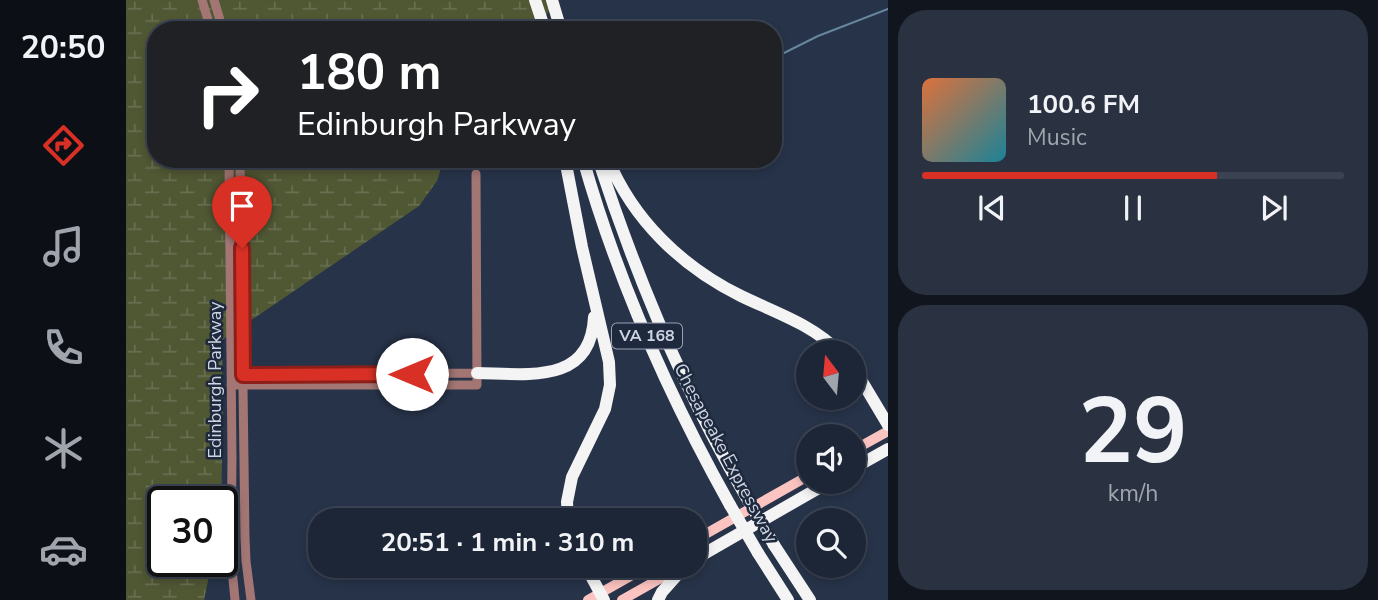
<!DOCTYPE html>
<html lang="en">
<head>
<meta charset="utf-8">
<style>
	body { margin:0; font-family:"Nunito Sans",sans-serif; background:#2a3242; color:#f1f3f6; height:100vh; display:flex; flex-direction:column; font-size:26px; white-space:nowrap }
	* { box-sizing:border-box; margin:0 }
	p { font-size:23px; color:#a0a5ad }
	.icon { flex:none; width:38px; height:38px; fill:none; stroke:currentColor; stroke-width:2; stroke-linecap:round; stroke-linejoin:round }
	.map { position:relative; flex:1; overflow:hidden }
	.drawer { display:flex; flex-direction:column; gap:10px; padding:10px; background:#10151e; width:490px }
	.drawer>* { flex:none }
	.top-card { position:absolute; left:21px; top:21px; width:635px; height:147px; border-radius:28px; box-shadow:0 4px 10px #0003,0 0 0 2px #3b4352; background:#202124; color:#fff; overflow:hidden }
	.needle { width:46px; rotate:344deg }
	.controls { position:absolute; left:670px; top:340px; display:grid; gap:14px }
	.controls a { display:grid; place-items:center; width:70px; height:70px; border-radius:50%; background:#1d2637; box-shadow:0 4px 10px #0003,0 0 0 2px #3b4352; font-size:35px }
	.speed { position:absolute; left:21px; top:486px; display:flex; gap:14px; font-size:35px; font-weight:700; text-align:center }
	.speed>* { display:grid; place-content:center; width:91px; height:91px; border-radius:50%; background:#1d2637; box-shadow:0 4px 10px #0003,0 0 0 2px #3b4352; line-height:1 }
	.speed .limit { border:4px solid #111; border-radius:10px; background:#fff; color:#111 }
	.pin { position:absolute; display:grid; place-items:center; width:60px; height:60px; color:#fff; margin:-72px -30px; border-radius:50% 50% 50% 0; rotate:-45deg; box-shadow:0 0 7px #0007 }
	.pin .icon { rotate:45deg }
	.me { position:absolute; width:77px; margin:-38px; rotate:270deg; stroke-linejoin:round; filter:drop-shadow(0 0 5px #0008) }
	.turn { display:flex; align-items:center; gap:24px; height:147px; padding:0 35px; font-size:32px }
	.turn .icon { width:91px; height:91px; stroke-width:2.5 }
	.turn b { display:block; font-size:49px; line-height:60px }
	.drawer .tile { flex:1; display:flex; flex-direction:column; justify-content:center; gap:10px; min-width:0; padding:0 24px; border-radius:28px; background:#2a3242 }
	.drawer .dial { align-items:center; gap:0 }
	.dial b { font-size:91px; line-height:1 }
	.song { display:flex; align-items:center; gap:21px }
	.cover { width:84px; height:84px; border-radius:10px; background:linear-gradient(135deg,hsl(20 70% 55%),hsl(190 70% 35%)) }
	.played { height:7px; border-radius:4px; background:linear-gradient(90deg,#d93025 70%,#3b4352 70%) }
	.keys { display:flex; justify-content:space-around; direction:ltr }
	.trip { position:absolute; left:182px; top:508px; width:399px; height:70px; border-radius:28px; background:#1d2637; box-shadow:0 4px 10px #0003,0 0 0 2px #3b4352; font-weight:700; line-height:70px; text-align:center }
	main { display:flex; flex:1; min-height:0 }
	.tabs { display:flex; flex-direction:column; width:126px; justify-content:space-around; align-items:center; background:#0c0f16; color:#a0a5ad }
	.tabs .icon { width:49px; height:49px }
	.tabs .selected { color:#d93025 }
	.tabs b { font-size:32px; color:#f1f3f6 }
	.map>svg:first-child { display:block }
	.wetland { fill:url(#wetland-marsh) }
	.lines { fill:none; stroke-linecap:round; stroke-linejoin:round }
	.stream { stroke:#66879e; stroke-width:2 }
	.minor { stroke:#a37674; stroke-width:9 }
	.major { stroke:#fcc4c1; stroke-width:10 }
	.highway { stroke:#f4f4f4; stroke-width:12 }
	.highway-bridge { stroke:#f4f4f4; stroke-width:12 }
	.route-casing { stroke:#8d1f18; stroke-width:18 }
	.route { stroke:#d93025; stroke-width:12 }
	.labels { text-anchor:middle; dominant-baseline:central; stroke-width:5; stroke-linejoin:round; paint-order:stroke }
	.shield { fill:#1e293e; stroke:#98a1b2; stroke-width:2 }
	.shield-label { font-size:16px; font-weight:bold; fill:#cdd5e3 }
	.street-label { font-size:18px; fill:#cdd5e3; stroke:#1e293e }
</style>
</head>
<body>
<main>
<nav class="tabs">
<b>20:50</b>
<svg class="icon selected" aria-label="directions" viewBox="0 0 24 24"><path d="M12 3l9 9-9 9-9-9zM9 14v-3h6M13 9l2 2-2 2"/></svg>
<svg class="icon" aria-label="music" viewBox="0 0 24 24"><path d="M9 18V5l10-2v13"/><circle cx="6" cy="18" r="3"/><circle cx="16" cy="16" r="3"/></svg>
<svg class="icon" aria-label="phone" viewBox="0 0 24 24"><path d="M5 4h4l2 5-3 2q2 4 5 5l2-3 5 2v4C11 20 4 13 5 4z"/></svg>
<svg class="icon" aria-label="climate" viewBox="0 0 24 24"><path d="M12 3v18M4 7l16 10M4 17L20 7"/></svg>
<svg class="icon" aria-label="car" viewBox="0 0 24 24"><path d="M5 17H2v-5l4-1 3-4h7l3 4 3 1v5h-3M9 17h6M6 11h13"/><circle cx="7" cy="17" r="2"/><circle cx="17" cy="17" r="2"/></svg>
</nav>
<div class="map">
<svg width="762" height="600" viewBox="0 0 762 600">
	<defs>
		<pattern id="wetland-marsh" width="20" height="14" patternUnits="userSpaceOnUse" patternTransform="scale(1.75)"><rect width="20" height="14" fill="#505733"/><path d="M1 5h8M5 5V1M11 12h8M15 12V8" fill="none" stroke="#686e50"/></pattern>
	</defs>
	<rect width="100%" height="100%" fill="#273349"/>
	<!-- wetland -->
	<path class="wetland" d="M0 0H429L412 30H30V159H318L311 181 293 206 96 340 97 424 95 502H37V562H86L78 600H0Z"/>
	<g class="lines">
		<!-- stream -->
		<path class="stream" d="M648 58 692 36 762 9"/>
		<!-- minor -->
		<path class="minor" d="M76 0 85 30
			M88 0 97 30
			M103 159 106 458 105 558 109 600
			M114 159 119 538 120 561 125 600
			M114 375 351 373
			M105 385H351L350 174"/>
		<!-- major -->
		<path class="major" d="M728 450 762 431
			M569 540 682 476
			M462 600 524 565
			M496 600 558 565"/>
		<!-- highway -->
		<path class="highway" d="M409 0 419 30
			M426 0 435 30
			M439 159 456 247 483 362 484 385 479 409 446 477 441 502 442 520
			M457 159C491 279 543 396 604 505
			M472 159C510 276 557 389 619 495
			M482 159C507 220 556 267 615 296 648 312 686 324 713 352
			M728 368 762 425
			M351 373C401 374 465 385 468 317
			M728 468 762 449
			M648 545 684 600
			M632 553 662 600
			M569 559 705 481
			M459 565 478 600
			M532 600 536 592 560 565"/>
		<!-- highway-bridge -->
		<path class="highway-bridge" d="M619 495 648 545
			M604 505 632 553"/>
	</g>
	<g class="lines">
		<!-- route casing -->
		<g class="route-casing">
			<path id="route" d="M116 248 117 375 286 374"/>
		</g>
		<!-- route -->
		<use href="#route" class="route"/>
	</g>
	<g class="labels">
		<!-- shield labels -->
		<rect class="shield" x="486" y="323.5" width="70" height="25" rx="5"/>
		<g class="shield-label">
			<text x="521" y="336">VA 168</text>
		</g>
		<!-- street labels -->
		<g class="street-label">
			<text transform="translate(89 380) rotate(-90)">Edinburgh Parkway</text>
			<text transform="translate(600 453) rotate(62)">Chesapeake Expressway</text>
		</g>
	</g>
</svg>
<div class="controls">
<a><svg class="needle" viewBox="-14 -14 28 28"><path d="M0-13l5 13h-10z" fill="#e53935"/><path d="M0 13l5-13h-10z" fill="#a0a5ad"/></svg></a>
<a><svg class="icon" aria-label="sound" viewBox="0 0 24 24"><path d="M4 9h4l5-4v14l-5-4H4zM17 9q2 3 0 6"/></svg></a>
<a><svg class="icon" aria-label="search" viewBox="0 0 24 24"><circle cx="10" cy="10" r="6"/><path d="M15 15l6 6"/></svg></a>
</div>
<div class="speed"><div class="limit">30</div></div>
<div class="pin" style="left:116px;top:248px;background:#d93025"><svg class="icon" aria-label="arrive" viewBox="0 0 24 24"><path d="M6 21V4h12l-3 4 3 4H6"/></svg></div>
<svg class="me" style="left:286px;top:374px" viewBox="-20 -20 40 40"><circle r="19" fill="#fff"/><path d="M0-13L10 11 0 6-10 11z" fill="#d93025"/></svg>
<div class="trip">20:51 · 1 min · 310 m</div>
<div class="top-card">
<div class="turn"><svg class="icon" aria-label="right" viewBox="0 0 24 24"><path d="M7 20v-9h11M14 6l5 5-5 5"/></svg><div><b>180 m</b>Edinburgh Parkway</div></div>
</div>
</div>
<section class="drawer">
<div class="tile">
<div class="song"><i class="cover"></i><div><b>100.6 FM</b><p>Music</p></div></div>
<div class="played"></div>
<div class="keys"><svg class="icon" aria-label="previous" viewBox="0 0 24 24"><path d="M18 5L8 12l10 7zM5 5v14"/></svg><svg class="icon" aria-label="pause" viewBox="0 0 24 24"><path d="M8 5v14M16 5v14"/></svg><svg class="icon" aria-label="next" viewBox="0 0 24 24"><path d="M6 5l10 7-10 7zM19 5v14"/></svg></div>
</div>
<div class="tile dial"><b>29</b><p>km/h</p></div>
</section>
</main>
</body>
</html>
